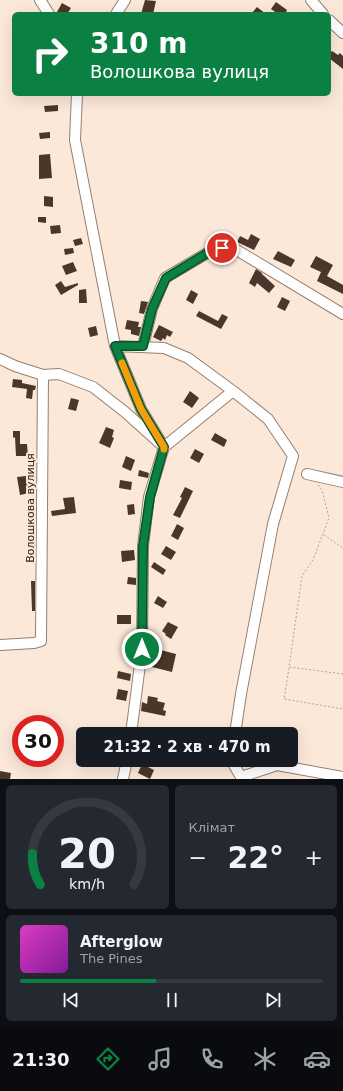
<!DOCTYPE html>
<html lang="uk">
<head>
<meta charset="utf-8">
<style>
	body { margin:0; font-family:"DejaVu Sans",sans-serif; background:#242831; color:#f1f3f6; height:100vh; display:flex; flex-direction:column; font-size:15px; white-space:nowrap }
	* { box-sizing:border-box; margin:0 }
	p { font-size:13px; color:#9ea1a6 }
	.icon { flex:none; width:22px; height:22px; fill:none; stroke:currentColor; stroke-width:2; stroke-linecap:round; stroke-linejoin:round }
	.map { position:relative; height:779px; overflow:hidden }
	.side { display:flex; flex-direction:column; gap:6px; padding:6px; background:#0d0f14; flex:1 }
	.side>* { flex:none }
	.guide { position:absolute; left:12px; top:12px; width:319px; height:84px; border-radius:6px; box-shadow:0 4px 16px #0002; background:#0b8043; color:#fff; overflow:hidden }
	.speed { position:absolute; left:12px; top:715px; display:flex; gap:8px; font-size:20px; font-weight:700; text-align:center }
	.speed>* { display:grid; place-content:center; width:52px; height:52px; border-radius:50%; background:#171b24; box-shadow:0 4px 16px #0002; line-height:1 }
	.speed .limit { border:6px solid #d22; background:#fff; color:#111 }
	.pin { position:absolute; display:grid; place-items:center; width:34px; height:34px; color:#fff; margin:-17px; border:2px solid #fff; border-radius:50%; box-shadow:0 1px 4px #0007 }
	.me { position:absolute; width:44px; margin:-22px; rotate:0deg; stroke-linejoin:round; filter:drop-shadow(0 0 3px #0008) }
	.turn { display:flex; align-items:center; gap:14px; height:84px; padding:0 12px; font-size:18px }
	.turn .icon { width:52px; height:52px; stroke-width:2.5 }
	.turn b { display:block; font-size:28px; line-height:34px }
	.big { font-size:30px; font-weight:800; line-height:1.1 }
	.side .widget { flex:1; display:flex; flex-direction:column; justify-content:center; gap:6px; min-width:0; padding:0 14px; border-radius:6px; background:#242831 }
	.side .dial { align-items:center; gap:0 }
	.dial svg { height:104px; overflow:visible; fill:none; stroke:#363941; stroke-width:7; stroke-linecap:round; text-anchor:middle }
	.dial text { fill:#f1f3f6; stroke:none }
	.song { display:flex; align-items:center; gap:12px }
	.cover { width:48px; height:48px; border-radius:6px; background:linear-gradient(135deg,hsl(310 70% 55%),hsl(290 70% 35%)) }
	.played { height:4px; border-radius:2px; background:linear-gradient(90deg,#0b8043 45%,#363941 45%) }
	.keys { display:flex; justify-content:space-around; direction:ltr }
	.heat { display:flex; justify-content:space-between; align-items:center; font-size:22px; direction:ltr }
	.side .tiles { flex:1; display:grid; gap:6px; grid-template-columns:1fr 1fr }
	.widget:last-child { grid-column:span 2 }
	.trip { position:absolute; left:76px; top:727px; width:222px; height:40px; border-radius:6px; background:#171b24; box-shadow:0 4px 16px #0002; font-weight:800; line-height:40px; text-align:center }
	.dock { display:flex; height:64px; justify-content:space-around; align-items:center; background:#090b0e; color:#9ea1a6 }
	.dock .icon { width:28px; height:28px }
	.dock .selected { color:#0b8043 }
	.dock b { font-size:18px; color:#f1f3f6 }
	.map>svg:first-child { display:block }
	.building { fill:#4b3729 }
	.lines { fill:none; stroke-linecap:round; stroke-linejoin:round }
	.minor-casing { stroke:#967f6f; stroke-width:12 }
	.path { stroke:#b2a296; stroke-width:1; stroke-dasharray:2 2; stroke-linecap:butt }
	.minor { stroke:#fff; stroke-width:10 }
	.route-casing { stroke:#07532c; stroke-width:10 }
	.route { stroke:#0b8043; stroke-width:7 }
	.slow { stroke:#f59e0b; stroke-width:7 }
	.labels { text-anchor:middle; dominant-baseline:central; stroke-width:4; stroke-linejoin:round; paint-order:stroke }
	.street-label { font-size:11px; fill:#2b211b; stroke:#fce8d9 }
</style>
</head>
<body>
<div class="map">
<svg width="343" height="779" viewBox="0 0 343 779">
	<rect width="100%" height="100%" fill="#fce8d9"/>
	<!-- building -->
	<path class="building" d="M145 0 156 1 153 14H141Z
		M276 2 287 10 285 14H278L271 9Z
		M62 3 71 8 67 14H61L57 12Z
		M257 7 266 14H251Z
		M332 51 338 55 340 53 343 56V69L329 58V54Z
		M58 105V111L45 112 44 106Z
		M50 132V138L40 139 39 133Z
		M50 154 52 178 39 179V155Z
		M44 196 53 197V207L44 206Z
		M38 217H46V223L38 222Z
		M60 225 61 233 51 234 50 226Z
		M251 234 260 239 254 250 237 242 240 236 248 240Z
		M81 238 83 244 75 246 73 240Z
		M73 248 74 253 65 255 64 249Z
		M278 251 295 260 291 267 273 259Z
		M316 256 333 265 327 276 343 285V294L317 281 321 272 310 267Z
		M73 262 77 271 66 275 62 266Z
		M256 269 262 273V274L275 286 269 293 257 283 255 287 249 283Z
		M61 281 65 287 78 283V285L61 295 55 285Z
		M86 289 87 303H79V290Z
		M191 290 198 294 193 304 186 300Z
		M282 297 290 301 285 311 277 307Z
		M141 301 148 302 144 314 139 313Z
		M199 311 218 321 222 314 228 317 221 329 196 316Z
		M127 320 139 322 138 327H141L139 336 131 334V330L125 329Z
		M159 325 173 332 170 337 167 335 165 340 163 338 161 341 153 337Z
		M96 326 98 335 90 337 88 328Z
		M13 379 22 380V383L36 386 35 390H33L32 399 26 398 27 389 12 387Z
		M190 391 199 398 192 408 183 402Z
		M71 398 79 400 76 411 68 409Z
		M106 427 114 430 112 437 114 438 110 448 99 443Z
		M13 431H20V444H27L28 456H16L15 437 13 438Z
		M215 433 227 440 224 447 211 440Z
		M195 449 204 454 199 463 190 458Z
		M126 456 135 460 131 471 122 467Z
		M139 470 149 473 148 478 138 476Z
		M26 476 29 493 20 495 17 477Z
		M120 480 132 482 131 490 119 488Z
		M185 487 193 491 180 518 173 515 182 498 180 497Z
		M74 497 76 513 52 516 51 511 65 509 63 498Z
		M134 504 135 514 128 515 127 505Z
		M177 524 184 528 178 540 171 536Z
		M28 536H35V550H29Z
		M166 546 176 552 171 560 161 554Z
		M134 550 135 560 122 562 121 551Z
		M154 562 166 570 163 575 151 567Z
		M128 577 136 578V585L127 584Z
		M31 581H35V611H32Z
		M158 596 167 602 163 608 154 603Z
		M117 615H131V624H117Z
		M168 622 178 627 171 639 165 635 166 634 162 631Z
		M153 648 176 654 172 672 148 666Z
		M118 671 131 674 130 681 117 678Z
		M118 689 128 691 126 701 116 699Z
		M148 696 158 698 157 701 165 703 163 710 166 711 165 716 141 711 142 702 147 704Z
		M142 764 154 770 150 779 138 773Z
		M0 771 11 773 10 779H0Z"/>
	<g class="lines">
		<!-- minor casing -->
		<g class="minor-casing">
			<path id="minor" d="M40 0 49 14
				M311 0 323 14
				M116 14 125 0
				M329 20 343 33
				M77 94 75 140 115 346 141 409 164 447 149 497 143 546 142 649 131 734
				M143 346 152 309 165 278 214 249 230 246 343 314
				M0 359 15 366 43 375 59 374 93 387 125 412 164 447 233 391 188 358 164 348 115 346
				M233 391 268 419 293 456 273 524 241 694 235 734
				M307 474 343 482
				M0 645 34 643 41 641 43 375
				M231 760 241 777V779
				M241 777 277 765 343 777
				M123 779 127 760"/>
		</g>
		<!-- path -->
		<path class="path" d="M318 485 322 490 329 518 313 560 302 576 289 667 343 674
			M324 535 343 548
			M289 668 284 699 343 709"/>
		<!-- minor -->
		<use href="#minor" class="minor"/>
	</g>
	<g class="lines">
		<!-- route casing -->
		<g class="route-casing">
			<path id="route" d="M142 649 143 546 150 497 164 447 141 409 115 346H143L152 309 166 278 214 249 222 248"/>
		</g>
		<!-- route -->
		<use href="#route" class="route"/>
		<!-- slow -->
		<path class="slow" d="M122 363 141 409 164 447V449"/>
	</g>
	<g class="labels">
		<!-- street labels -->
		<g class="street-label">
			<text transform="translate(30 508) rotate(-90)">Волошкова вулиця</text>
		</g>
	</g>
</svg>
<div class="speed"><div class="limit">30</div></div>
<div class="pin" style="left:222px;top:248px;background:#d93025"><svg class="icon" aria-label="arrive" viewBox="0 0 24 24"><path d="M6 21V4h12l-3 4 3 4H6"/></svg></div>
<svg class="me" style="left:142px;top:649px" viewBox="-20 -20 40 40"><circle r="17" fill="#0b8043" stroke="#fff" stroke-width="3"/><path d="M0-11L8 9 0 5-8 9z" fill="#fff"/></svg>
<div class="trip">21:32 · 2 хв · 470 m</div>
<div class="guide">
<div class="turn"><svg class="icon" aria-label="right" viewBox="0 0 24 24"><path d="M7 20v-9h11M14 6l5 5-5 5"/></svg><div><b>310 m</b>Волошкова вулиця</div></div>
</div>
</div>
<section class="side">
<div class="tiles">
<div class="widget dial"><svg viewBox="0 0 100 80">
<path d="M14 69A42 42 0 1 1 86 69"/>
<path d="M14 69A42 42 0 0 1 8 45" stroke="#0b8043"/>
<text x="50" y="56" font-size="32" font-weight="700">20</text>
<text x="50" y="72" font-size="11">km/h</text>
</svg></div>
<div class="widget"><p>Клімат</p>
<div class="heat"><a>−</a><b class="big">22°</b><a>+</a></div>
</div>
<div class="widget">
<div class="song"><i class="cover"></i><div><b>Afterglow</b><p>The Pines</p></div></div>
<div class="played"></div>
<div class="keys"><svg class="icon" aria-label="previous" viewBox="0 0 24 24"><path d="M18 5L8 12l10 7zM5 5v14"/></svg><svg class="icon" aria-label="pause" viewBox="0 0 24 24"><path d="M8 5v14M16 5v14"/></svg><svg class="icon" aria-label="next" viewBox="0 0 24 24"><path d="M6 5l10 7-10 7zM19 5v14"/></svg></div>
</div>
</div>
</section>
<nav class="dock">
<b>21:30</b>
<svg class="icon selected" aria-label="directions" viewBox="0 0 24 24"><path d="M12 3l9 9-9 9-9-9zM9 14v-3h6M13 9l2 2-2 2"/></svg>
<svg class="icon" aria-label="music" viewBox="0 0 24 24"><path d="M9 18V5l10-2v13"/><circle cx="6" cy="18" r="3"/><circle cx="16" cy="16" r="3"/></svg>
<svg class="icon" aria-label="phone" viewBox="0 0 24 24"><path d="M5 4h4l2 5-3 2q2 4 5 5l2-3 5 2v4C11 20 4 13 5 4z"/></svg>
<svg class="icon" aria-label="climate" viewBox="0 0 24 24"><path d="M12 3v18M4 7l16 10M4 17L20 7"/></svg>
<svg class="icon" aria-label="car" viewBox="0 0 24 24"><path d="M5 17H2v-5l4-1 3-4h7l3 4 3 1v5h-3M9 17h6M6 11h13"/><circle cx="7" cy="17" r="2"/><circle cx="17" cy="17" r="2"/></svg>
</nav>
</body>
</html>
